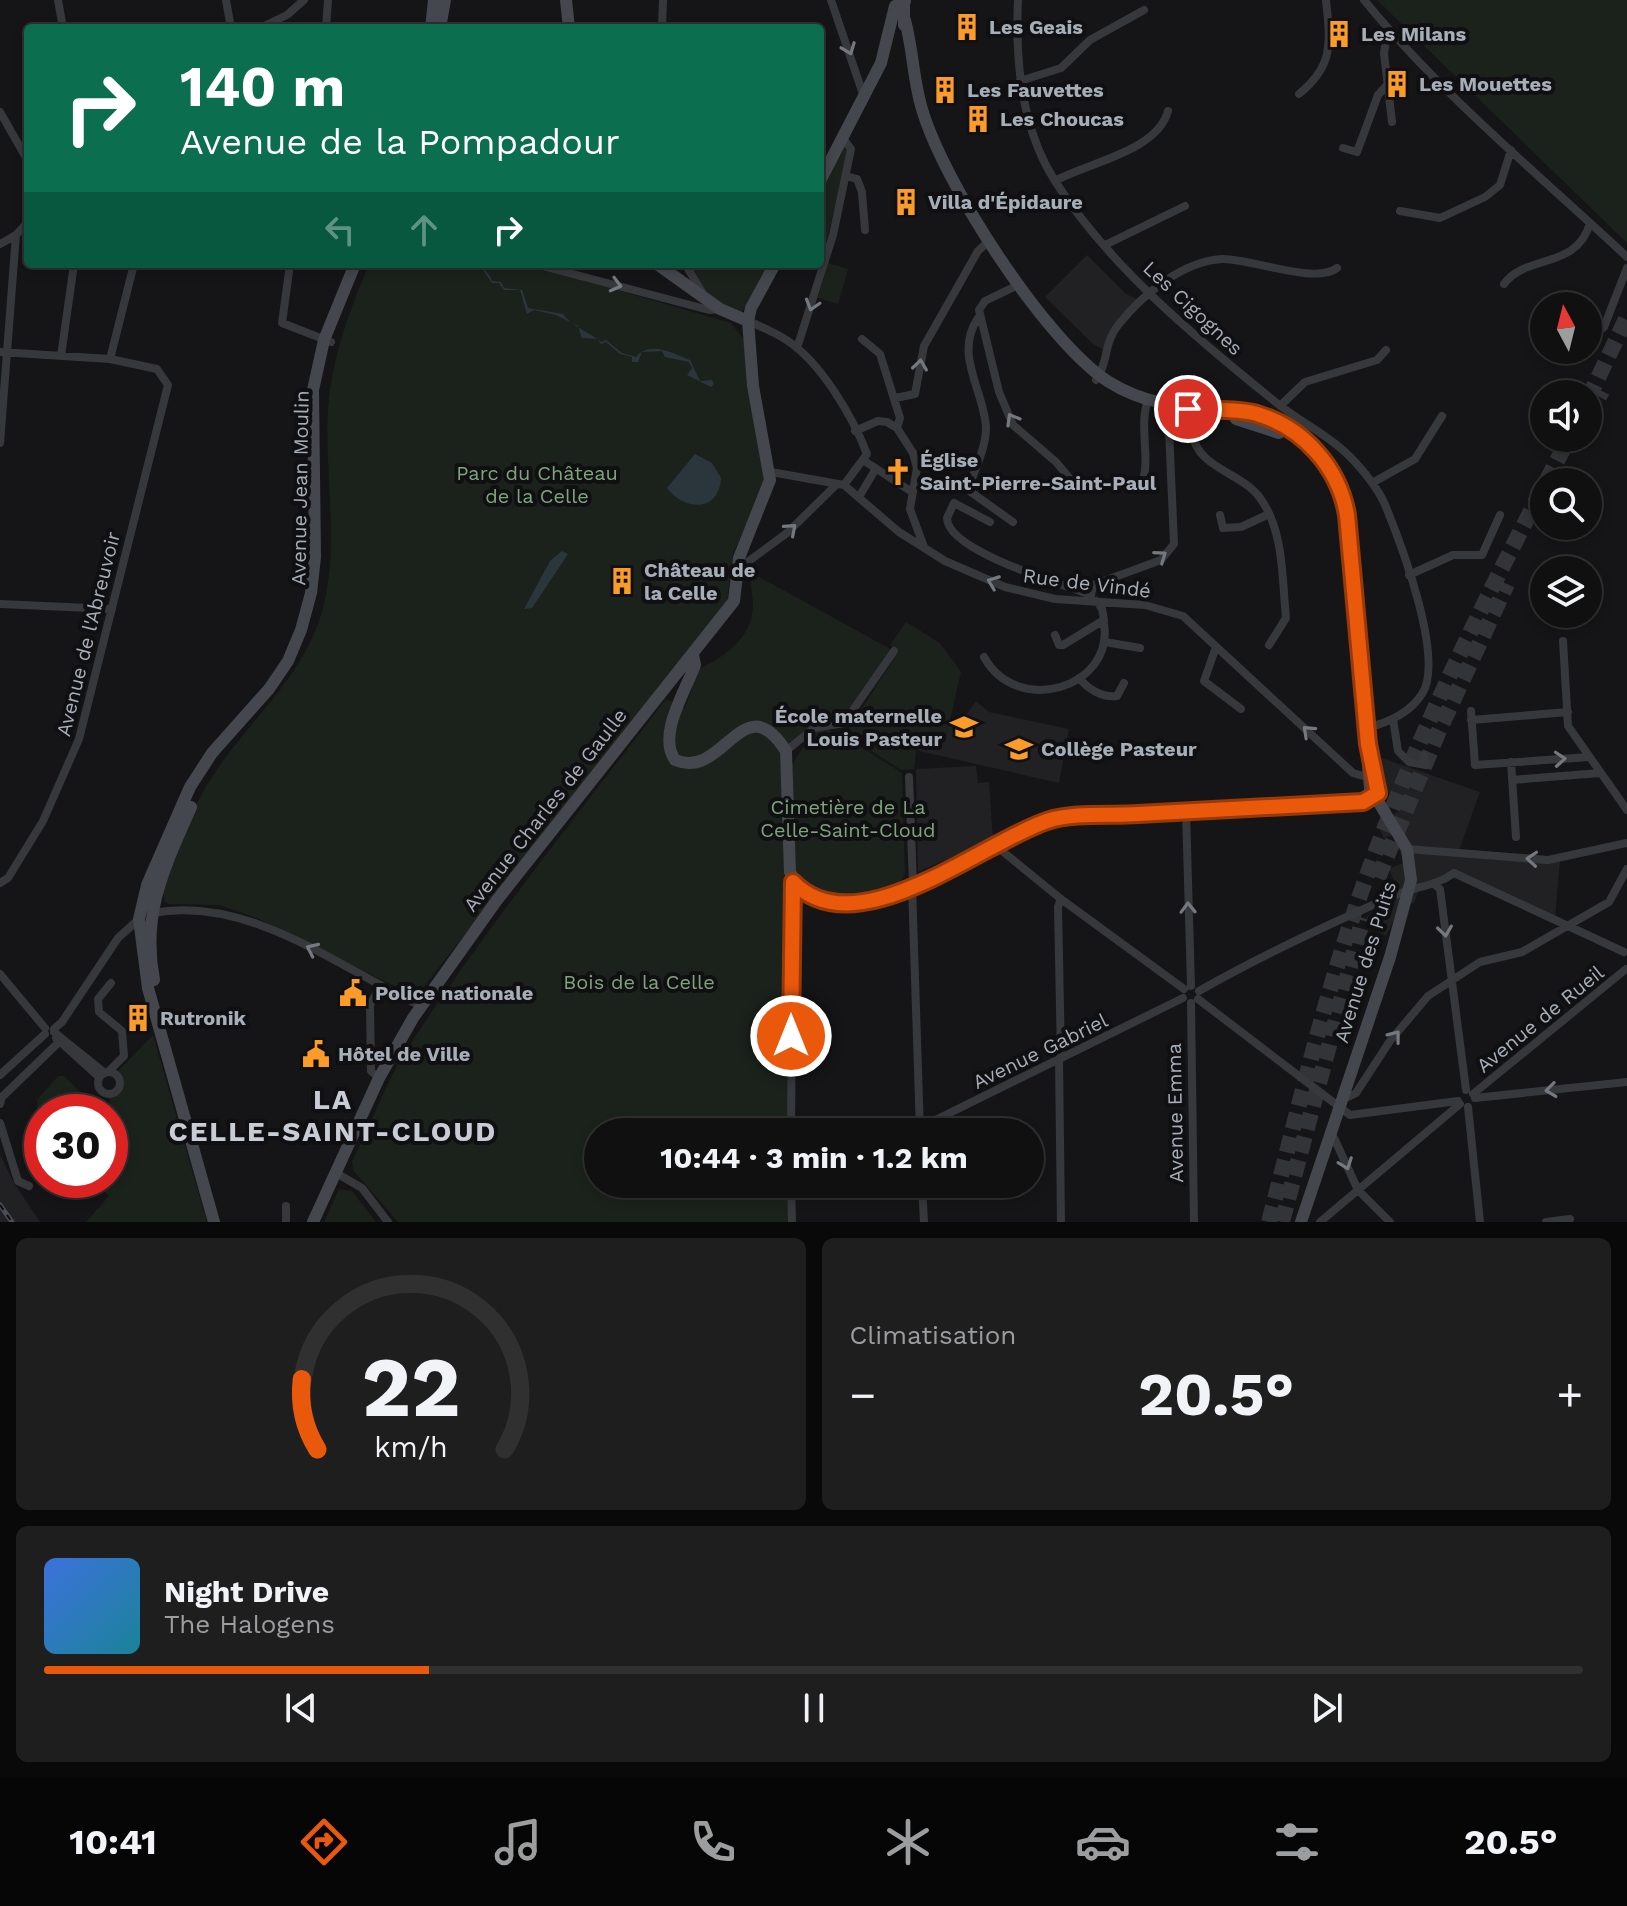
<!DOCTYPE html>
<html lang="fr">
<head>
<meta charset="utf-8">
<style>
	body { margin:0; font-family:"Work Sans",sans-serif; background:#1e1e1f; color:#f1f3f6; height:100vh; display:flex; flex-direction:column; font-size:30px; white-space:nowrap }
	* { box-sizing:border-box; margin:0 }
	p { font-size:26px; color:#9c9d9f }
	.icon { flex:none; width:44px; height:44px; fill:none; stroke:currentColor; stroke-width:2; stroke-linecap:round; stroke-linejoin:round }
	.map { position:relative; height:1222px; overflow:hidden }
	.side { display:flex; flex-direction:column; gap:16px; padding:16px; background:#090909; flex:1 }
	.side>* { flex:none }
	.hud { position:absolute; left:24px; top:24px; width:800px; height:244px; border-radius:8px; box-shadow:0 4px 12px #0003,0 0 0 2px #303031; background:#0b6e4f; color:#fff; overflow:hidden }
	.needle { width:52px; rotate:353deg }
	.fabs { position:absolute; left:1530px; top:292px; display:grid; gap:16px }
	.fabs a { display:grid; place-items:center; width:72px; height:72px; border-radius:50%; background:#101011; box-shadow:0 4px 12px #0003,0 0 0 2px #303031; font-size:40px }
	.speed { position:absolute; left:24px; top:1094px; display:flex; gap:16px; font-size:40px; font-weight:700; text-align:center }
	.speed>* { display:grid; place-content:center; width:104px; height:104px; border-radius:50%; background:#101011; box-shadow:0 4px 12px #0003,0 0 0 2px #303031; line-height:1 }
	.speed .limit { border:12px solid #d22; background:#fff; color:#111 }
	.pin { position:absolute; display:grid; place-items:center; width:68px; height:68px; color:#fff; margin:-34px; border:4px solid #fff; border-radius:50%; box-shadow:0 2px 8px #0007 }
	.me { position:absolute; width:88px; margin:-44px; rotate:0deg; stroke-linejoin:round; filter:drop-shadow(0 0 6px #0008) }
	.turn { display:flex; align-items:center; gap:28px; height:168px; padding:0 24px; font-size:36px }
	.turn .icon { width:104px; height:104px; stroke-width:2.5 }
	.turn b { display:block; font-size:56px; line-height:68px }
	.lanes { display:flex; align-items:center; height:76px; padding:0 24px; background:#0003; justify-content:center; gap:40px; direction:ltr }
	.lanes .off { opacity:.35 }
	.big { font-size:60px; font-weight:700; line-height:1.1 }
	.side .tile { flex:1; display:flex; flex-direction:column; justify-content:center; gap:12px; min-width:0; padding:0 28px; border-radius:12px; background:#1e1e1f }
	.side .dial { align-items:center; gap:0 }
	.dial svg { height:208px; overflow:visible; fill:none; stroke:#303031; stroke-width:7; stroke-linecap:round; text-anchor:middle }
	.dial text { fill:#f1f3f6; stroke:none }
	.song { display:flex; align-items:center; gap:24px }
	.cover { width:96px; height:96px; border-radius:12px; background:linear-gradient(135deg,hsl(220 70% 55%),hsl(190 70% 35%)) }
	.played { height:8px; border-radius:4px; background:linear-gradient(90deg,#ea580c 25%,#303031 25%) }
	.keys { display:flex; justify-content:space-around; direction:ltr }
	.heat { display:flex; justify-content:space-between; align-items:center; font-size:44px; direction:ltr }
	.side .tiles { flex:1; display:grid; gap:16px; grid-template-columns:1fr 1fr }
	.tile:last-child { grid-column:span 2 }
	.trip { position:absolute; left:584px; top:1118px; width:460px; height:80px; border-radius:40px; background:#101011; box-shadow:0 4px 12px #0003,0 0 0 2px #303031; font-weight:700; line-height:80px; text-align:center }
	.tabs { display:flex; height:128px; justify-content:space-around; align-items:center; background:#060607; color:#9c9d9f }
	.tabs .icon { width:56px; height:56px }
	.tabs .selected { color:#ea580c }
	.tabs b { font-size:36px; color:#f1f3f6 }
	.map>svg:first-child { display:block }
	.built { fill:#212124 }
	.green { fill:#1b221b }
	.water { fill:#2b363c }
	.lines { fill:none; stroke-linecap:round; stroke-linejoin:round }
	.highway-tunnel { stroke:#323437; stroke-width:16; stroke-dasharray:16 8; stroke-linecap:butt }
	.street { stroke:#36383c; stroke-width:8 }
	.secondary { stroke:#44474d; stroke-width:12 }
	.rail-casing { stroke:#494c52; stroke-width:5 }
	.rail { stroke:#101012; stroke-width:2; stroke-dasharray:6; stroke-linecap:butt }
	.oneway { stroke:#747980 }
	.route-casing { stroke:#983908; stroke-width:20 }
	.route { stroke:#ea580c; stroke-width:14 }
	.labels { text-anchor:middle; dominant-baseline:central; stroke-width:8; stroke-linejoin:round; paint-order:stroke }
	.poi-label { font-size:20px; font-weight:bold; fill:#a6aeb8; stroke:#101012; text-anchor:start }
	.street-label { font-size:20px; fill:#a6aeb8; stroke:#101012 }
	.park-label { font-size:20px; fill:#7fa47c; stroke:#101012 }
	.district-label { font-size:28px; font-weight:bold; letter-spacing:2px; fill:#c8ccd4; stroke:#101012 }
</style>
</head>
<body>
<div class="map">
<svg width="1627" height="1222" viewBox="0 0 1627 1222">
	<rect width="100%" height="100%" fill="#151517"/>
	<!-- built -->
	<path class="built" d="M1087 255 1126 294 1143 302 1130 311 1104 350 1093 344 1045 297Z
		M976 701 989 712 1069 729 1059 783 915 750 918 736 945 742 950 719 964 718Z
		M1379 757 1480 792 1458 853 1560 859 1555 918 1463 875 1420 887 1414 903 1400 907 1386 936 1374 929 1366 917 1393 900 1390 892 1397 888 1389 869 1405 862 1392 835 1384 839 1377 823 1399 811 1381 779Z
		M976 766 978 783 989 782 993 839 918 872 916 769Z
		M0 1155 14 1183 40 1222H0Z"/>
	<!-- green -->
	<path class="green" d="M1377 0H1627V243Z
		M842 144 848 148 827 241 820 243V186Z
		M828 263 848 269 838 304 818 298Z
		M369 264H527L731 323 744 340 747 388 766 471 762 489 733 554 727 601 422 989 398 988 257 918 219 905 169 904 165 902 163 893C174 848 195 799 223 761 257 714 299 677 319 621 342 555 324 479 328 409 332 357 349 312 369 264Z
		M689 264H770L740 315 706 293Z
		M752 573 894 651 848 719 822 726 783 749 788 846V1132H598V1184H788V1222H398L353 1170 352 1161C372 1124 385 1082 409 1046 487 926 579 813 666 699L685 708 698 670C724 656 752 640 753 605 753 593 749 584 752 573Z
		M906 622 940 643 961 672 945 742 918 737 914 769 901 770 845 734 899 651 890 645Z
		M823 728 844 736 902 773 905 874C887 910 819 904 796 874L792 765 811 734Z
		M153 1035 207 1222H86L109 1196 93 1180H110V1112H42V1119L38 1116 37 1100 58 1076H64L93 1104 110 1106 109 1097 123 1087 118 1071Z
		M339 1189 352 1191 376 1222H324Z"/>
	<!-- water -->
	<path class="water" d="M456 264C470 264 488 266 492 281L501 282 504 288 522 290 528 308 563 314C571 326 589 332 601 342L606 340 622 353 636 357C651 340 673 354 690 360L700 381 712 380 714 384 711 387 687 375 692 368 689 362 665 357 662 351 642 352 638 362H632V357L620 354 606 342 601 344 597 339 582 338 578 326 556 315 534 310 527 314 520 290H504L499 283H492L483 270Z
		M695 454 712 463 721 478C719 513 684 511 667 488Z
		M562 551 568 554 532 608 524 609 550 561Z"/>
	<g class="lines">
		<!-- highway-tunnel -->
		<path class="highway-tunnel" d="M1588 399 1627 317
			M1588 418 1602 391
			M1546 482 1569 438
			M1378 878 1438 733 1507 584
			M1269 1222C1297 1115 1322 1006 1358 901 1407 758 1474 620 1544 486
			M1282 1222 1363 918"/>
		<!-- street -->
		<path class="street" d="M58 0 63 28
			M226 0 231 28
			M831 0 864 97
			M1018 0C1015 62 1021 128 1055 181 1108 265 1196 338 1273 400 1299 422 1332 436 1355 462 1367 475 1379 490 1386 507 1401 544 1445 659 1422 694 1410 713 1387 723 1366 728
			M1364 0C1441 94 1538 174 1627 257
			M260 28 287 15 304 0
			M326 28 328 0
			M662 28 663 0
			M1388 29 1384 53 1392 122
			M1020 81 1061 68 1090 40 1144 10
			M1299 94C1335 65 1330 41 1326 0
			M0 112 28 161
			M1343 148 1357 152 1378 95 1387 85
			M846 176 857 179 862 192 865 230
			M1055 181C1086 163 1157 152 1168 111
			M1400 211 1440 218 1485 197 1500 185 1511 150
			M0 244 16 235 28 222
			M1105 245 1185 206
			M290 264 282 323 331 342
			M535 264 709 310 720 309
			M685 264 702 292
			M1504 284C1525 254 1577 270 1590 223
			M1018 285 985 301 979 310 999 392 1013 425 1056 462 1077 487 1141 484C1152 463 1138 427 1148 400
			M978 318C953 355 985 392 986 428 986 449 974 470 968 490L1013 522
			M748 321C762 327 776 333 788 341 821 363 853 417 867 454L844 485
			M862 339 880 354 900 418 897 428
			M1588 339 1604 327 1627 268
			M797 348 833 235 851 149 843 138
			M0 352 110 359 157 369 168 385 79 739 43 821 8 878 0 883
			M61 356 74 264
			M110 359 134 264
			M1096 380C1109 362 1103 343 1119 324 1142 295 1183 261 1222 259 1250 258 1315 285 1337 268
			M895 398 915 394 924 346 978 251 990 240
			M1280 406 1305 382 1377 360 1386 350
			M855 431 878 421 887 422 897 428 913 453 917 468 910 509 924 547
			M1192 433C1198 469 1240 471 1260 498 1284 530 1282 579 1286 618L1269 645
			M0 443 16 235
			M863 460 912 492
			M771 472 844 485 899 532 945 561 1005 587 1055 599 1145 605 1183 616 1353 773 1370 778
			M1372 483 1415 459 1442 416
			M859 497 875 470
			M1220 515 1223 528 1241 527 1269 514
			M990 522 954 503 947 518C947 551 1062 584 1091 595
			M738 569 787 533 836 485
			M1409 575 1453 555H1482L1500 515
			M1091 595 1093 585 1161 560 1174 544 1168 406
			M0 604 112 609
			M1055 635 1059 645H1063L1104 620
			M1563 641 1568 726 1627 810
			M1105 642 1140 648
			M1216 647 1204 681 1241 709
			M984 657C1017 717 1114 688 1104 624 1103 614 1104 608 1096 601
			M1079 678C1088 689 1102 698 1117 696L1124 683
			M1471 711 1475 765 1589 757
			M1393 719 1398 751 1409 762 1426 765 1424 756
			M1471 720 1568 712
			M786 751 814 728 844 723 894 651
			M1511 762 1516 837
			M909 777 913 885
			M1512 780 1600 773
			M1186 811 1191 986
			M996 846 1061 899 1184 989
			M1407 849 1548 860 1627 843
			M1435 885 1440 889 1466 1090
			M152 913C250 895 337 967 421 1006
			M0 974 45 1028
			M1199 991C1262 955 1331 923 1398 894 1418 886 1436 886 1454 873L1624 952
			M1198 999 1350 1115 1458 1101
			M1191 1003 1194 1222
			M54 1029 62 1022 118 938 139 919
			M54 1032 105 1073
			M56 1038 99 1077
			M1061 1058 1058 907 1061 899
			M1059 1059 1061 1222
			M108 1072 124 1056 122 1031 99 1012 98 999 111 983
			M98 1083a11 11 0 1 1 22 0a11 11 0 1 1-22 0Z
			M0 1075 45 1034
			M379 1078 371 1071 370 1005 381 985
			M1473 1094 1626 969
			M1348 1097 1356 1093 1390 1041 1428 996 1480 962 1522 952 1609 902 1627 869
			M1475 1098 1627 1082
			M0 1104 2 1097 59 1042
			M1468 1107 1480 1222
			M0 1123 18 1181 29 1186
			M791 1132 793 882
			M911 1132 1183 998
			M920 1132 912 885 1053 820 1363 802 1377 794
			M1334 1138 1358 1190 1390 1222
			M336 1173 362 1188 388 1222
			M791 1184 792 1222
			M922 1184 924 1222
			M791 1191 805 1184
			M286 1206V1222
			M1320 1222 1460 1104
			M1546 1222 1570 1219"/>
		<!-- secondary -->
		<path class="secondary" d="M566 0 569 28
			M905 20C913 49 913 80 922 109 943 182 1045 341 1109 382 1196 437 1297 372 1344 499L1370 788 1407 849 1411 880 1390 957 1301 1222
			M904 25V0
			M431 28 434 0
			M440 28 445 0
			M820 181 881 63 895 6 905 1
			M657 264 720 309 748 321
			M1236 419 1279 433
			M693 655 695 665C686 690 657 735 675 760 724 781 743 683 786 751L790 872 800 890C846 913 867 904 912 885
			M154 980C141 912 165 867 191 807
			M214 1222 148 988 139 919 147 885 190 787 212 753 269 689 288 661 301 630 311 593 315 557 313 390 324 340 355 264
			M313 1222 379 1078 413 1018 497 900 734 601 739 558 770 480 753 386 748 321 751 308 775 264"/>
		<!-- rail casing -->
		<g class="rail-casing">
			<path id="rail" d="M0 1205 12 1222"/>
		</g>
		<!-- rail -->
		<use href="#rail" class="rail"/>
	</g>
	<!-- one-way arrows -->
	<defs><path id="oneway-chevron" d="M-2-3.5L2.5 0L-2 3.5" fill="none" stroke-width="1.6" stroke-linecap="round" stroke-linejoin="round" transform="scale(2)"/></defs>
	<g class="oneway">
		<use href="#oneway-chevron" transform="translate(849 49) rotate(69)"/>
		<use href="#oneway-chevron" transform="translate(616 285) rotate(15)"/>
		<use href="#oneway-chevron" transform="translate(812 305) rotate(107)"/>
		<use href="#oneway-chevron" transform="translate(920 365) rotate(-82)"/>
		<use href="#oneway-chevron" transform="translate(1012 419) rotate(-120)"/>
		<use href="#oneway-chevron" transform="translate(791 529) rotate(-41)"/>
		<use href="#oneway-chevron" transform="translate(1161 556) rotate(-35)"/>
		<use href="#oneway-chevron" transform="translate(993 582) rotate(-159)"/>
		<use href="#oneway-chevron" transform="translate(1308 731) rotate(-137)"/>
		<use href="#oneway-chevron" transform="translate(1560 759) rotate(-4)"/>
		<use href="#oneway-chevron" transform="translate(1532 859) rotate(-176)"/>
		<use href="#oneway-chevron" transform="translate(1188 908) rotate(-91)"/>
		<use href="#oneway-chevron" transform="translate(1445 931) rotate(82)"/>
		<use href="#oneway-chevron" transform="translate(312 949) rotate(-155)"/>
		<use href="#oneway-chevron" transform="translate(1395 1036) rotate(-52)"/>
		<use href="#oneway-chevron" transform="translate(1551 1090) rotate(173)"/>
		<use href="#oneway-chevron" transform="translate(1346 1164) rotate(70)"/>
	</g>
	<g class="lines">
		<!-- route casing -->
		<g class="route-casing">
			<path id="route" d="M791 1036 793 882C856 948 981 843 1047 821 1074 812 1111 816 1138 814 1213 810 1288 806 1363 802L1378 793 1368 744 1347 515C1339 468 1304 428 1257 414 1235 408 1211 411 1188 409"/>
		</g>
		<!-- route -->
		<use href="#route" class="route"/>
	</g>
	<!-- icons -->
	<defs>
		<g id="building-bare" transform="scale(2.16)"><path d="M-4-6H4V6H1V3H-1V6H-4ZM-2.5-4.3h1.7v1.8h-1.7ZM.8-4.3h1.7v1.8H.8ZM-2.5-1h1.7V.8h-1.7ZM.8-1h1.7V.8H.8Z" fill="#fb9b29" stroke="#101012" stroke-width="2.5" paint-order="stroke"/></g>
		<g id="church-bare" transform="scale(2.16)"><path d="M-1.2-6h2.4v3.5h3.3v2.4h-3.3V6h-2.4V-.1h-3.3v-2.4h3.3Z" fill="#fb9b29" stroke="#101012" stroke-width="2.5" paint-order="stroke"/></g>
		<g id="school-bare" transform="scale(2.16)"><path d="M0-5L7-2L0 1L-7-2ZM-4 1L0 2.5L4 1V4Q0 6-4 4Z" fill="#fb9b29" stroke="#101012" stroke-width="2.5" paint-order="stroke"/></g>
		<g id="civic-bare" transform="scale(2.16)"><path d="M-.6-6.5H3V-4.5H.6V-3L4-1V1h2V6H-6V1h2V-1L-.6-3ZM-1.2 2.5V6h2.4V2.5Z" fill="#fb9b29" stroke="#101012" stroke-width="2.5" paint-order="stroke"/></g>
	</defs>
	<g fill-rule="evenodd">
		<use href="#building-bare" x="967" y="27"/>
		<use href="#building-bare" x="1339" y="34"/>
		<use href="#building-bare" x="1397" y="84"/>
		<use href="#building-bare" x="945" y="90"/>
		<use href="#building-bare" x="978" y="119"/>
		<use href="#building-bare" x="906" y="202"/>
		<use href="#church-bare" x="898" y="472"/>
		<use href="#building-bare" x="622" y="581"/>
		<use href="#school-bare" x="964" y="727"/>
		<use href="#school-bare" x="1019" y="749"/>
		<use href="#civic-bare" x="353" y="993"/>
		<use href="#building-bare" x="138" y="1018"/>
		<use href="#civic-bare" x="316" y="1054"/>
	</g>
	<g class="labels">
		<!-- poi labels -->
		<g class="poi-label">
			<text x="989" y="27">Les Geais</text>
			<text x="1361" y="34">Les Milans</text>
			<text x="1419" y="84">Les Mouettes</text>
			<text x="967" y="90">Les Fauvettes</text>
			<text x="1000" y="119">Les Choucas</text>
			<text x="928" y="202">Villa d'Épidaure</text>
			<text x="920" y="460">Église<tspan x="920" dy="23">Saint-Pierre-Saint-Paul</tspan></text>
			<text x="644" y="570">Château de<tspan x="644" dy="23">la Celle</tspan></text>
			<text x="942" y="716" text-anchor="end">École maternelle<tspan x="942" dy="23">Louis Pasteur</tspan></text>
			<text x="1041" y="749">Collège Pasteur</text>
			<text x="375" y="993">Police nationale</text>
			<text x="160" y="1018">Rutronik</text>
			<text x="338" y="1054">Hôtel de Ville</text>
		</g>
		<!-- street labels -->
		<g class="street-label">
			<text transform="translate(1193 308) rotate(43)">Les Cigognes</text>
			<text transform="translate(300 488) rotate(-89)">Avenue Jean Moulin</text>
			<text transform="translate(1087 583) rotate(7)">Rue de Vindé</text>
			<text transform="translate(88 634) rotate(-76)">Avenue de l'Abreuvoir</text>
			<text transform="translate(545 810) rotate(-52)">Avenue Charles de Gaulle</text>
			<text transform="translate(1365 962) rotate(-73)">Avenue des Puits</text>
			<text transform="translate(1540 1019) rotate(-39)">Avenue de Rueil</text>
			<text transform="translate(1040 1051) rotate(-26)">Avenue Gabriel</text>
			<text transform="translate(1175 1113) rotate(-91)">Avenue Emma</text>
		</g>
		<!-- park labels -->
		<g class="park-label">
			<text x="537" y="473">Parc du Château<tspan x="537" dy="23">de la Celle</tspan></text>
			<text x="848" y="807">Cimetière de La<tspan x="848" dy="23">Celle-Saint-Cloud</tspan></text>
			<text x="639" y="982">Bois de la Celle</text>
		</g>
		<!-- district labels -->
		<g class="district-label">
			<text x="333" y="1099">LA<tspan x="333" dy="32">CELLE-SAINT-CLOUD</tspan></text>
		</g>
	</g>
</svg>
<div class="fabs">
<a><svg class="needle" viewBox="-14 -14 28 28"><path d="M0-13l5 13h-10z" fill="#e53935"/><path d="M0 13l5-13h-10z" fill="#9c9d9f"/></svg></a>
<a><svg class="icon" aria-label="sound" viewBox="0 0 24 24"><path d="M4 9h4l5-4v14l-5-4H4zM17 9q2 3 0 6"/></svg></a>
<a><svg class="icon" aria-label="search" viewBox="0 0 24 24"><circle cx="10" cy="10" r="6"/><path d="M15 15l6 6"/></svg></a>
<a><svg class="icon" aria-label="layers" viewBox="0 0 24 24"><path d="M12 4l9 5-9 5-9-5zM3 14l9 5 9-5"/></svg></a>
</div>
<div class="speed"><div class="limit">30</div></div>
<div class="pin" style="left:1188px;top:409px;background:#d93025"><svg class="icon" aria-label="arrive" viewBox="0 0 24 24"><path d="M6 21V4h12l-3 4 3 4H6"/></svg></div>
<svg class="me" style="left:791px;top:1036px" viewBox="-20 -20 40 40"><circle r="17" fill="#ea580c" stroke="#fff" stroke-width="3"/><path d="M0-11L8 9 0 5-8 9z" fill="#fff"/></svg>
<div class="trip">10:44 · 3 min · 1.2 km</div>
<div class="hud">
<div class="turn"><svg class="icon" aria-label="right" viewBox="0 0 24 24"><path d="M7 20v-9h11M14 6l5 5-5 5"/></svg><div><b>140 m</b>Avenue de la Pompadour</div></div>
<div class="lanes"><svg class="icon off" aria-label="left" viewBox="0 0 24 24"><path d="M17 20v-9H6M10 6l-5 5 5 5"/></svg><svg class="icon off" aria-label="ahead" viewBox="0 0 24 24"><path d="M12 20V5M6 11l6-6 6 6"/></svg><svg class="icon" aria-label="right" viewBox="0 0 24 24"><path d="M7 20v-9h11M14 6l5 5-5 5"/></svg></div>
</div>
</div>
<section class="side">
<div class="tiles">
<div class="tile dial"><svg viewBox="0 0 100 80">
<path d="M14 69A42 42 0 1 1 86 69"/>
<path d="M14 69A42 42 0 0 1 8 42" stroke="#ea580c"/>
<text x="50" y="56" font-size="32" font-weight="700">22</text>
<text x="50" y="72" font-size="11">km/h</text>
</svg></div>
<div class="tile"><p>Climatisation</p>
<div class="heat"><a>−</a><b class="big">20.5°</b><a>+</a></div>
</div>
<div class="tile">
<div class="song"><i class="cover"></i><div><b>Night Drive</b><p>The Halogens</p></div></div>
<div class="played"></div>
<div class="keys"><svg class="icon" aria-label="previous" viewBox="0 0 24 24"><path d="M18 5L8 12l10 7zM5 5v14"/></svg><svg class="icon" aria-label="pause" viewBox="0 0 24 24"><path d="M8 5v14M16 5v14"/></svg><svg class="icon" aria-label="next" viewBox="0 0 24 24"><path d="M6 5l10 7-10 7zM19 5v14"/></svg></div>
</div>
</div>
</section>
<nav class="tabs">
<b>10:41</b>
<svg class="icon selected" aria-label="directions" viewBox="0 0 24 24"><path d="M12 3l9 9-9 9-9-9zM9 14v-3h6M13 9l2 2-2 2"/></svg>
<svg class="icon" aria-label="music" viewBox="0 0 24 24"><path d="M9 18V5l10-2v13"/><circle cx="6" cy="18" r="3"/><circle cx="16" cy="16" r="3"/></svg>
<svg class="icon" aria-label="phone" viewBox="0 0 24 24"><path d="M5 4h4l2 5-3 2q2 4 5 5l2-3 5 2v4C11 20 4 13 5 4z"/></svg>
<svg class="icon" aria-label="climate" viewBox="0 0 24 24"><path d="M12 3v18M4 7l16 10M4 17L20 7"/></svg>
<svg class="icon" aria-label="car" viewBox="0 0 24 24"><path d="M5 17H2v-5l4-1 3-4h7l3 4 3 1v5h-3M9 17h6M6 11h13"/><circle cx="7" cy="17" r="2"/><circle cx="17" cy="17" r="2"/></svg>
<svg class="icon" aria-label="filters" viewBox="0 0 24 24"><path d="M4 7h16M4 17h16"/><circle cx="9" cy="7" r="2"/><circle cx="15" cy="17" r="2"/></svg>
<b>20.5°</b>
</nav>
</body>
</html>
